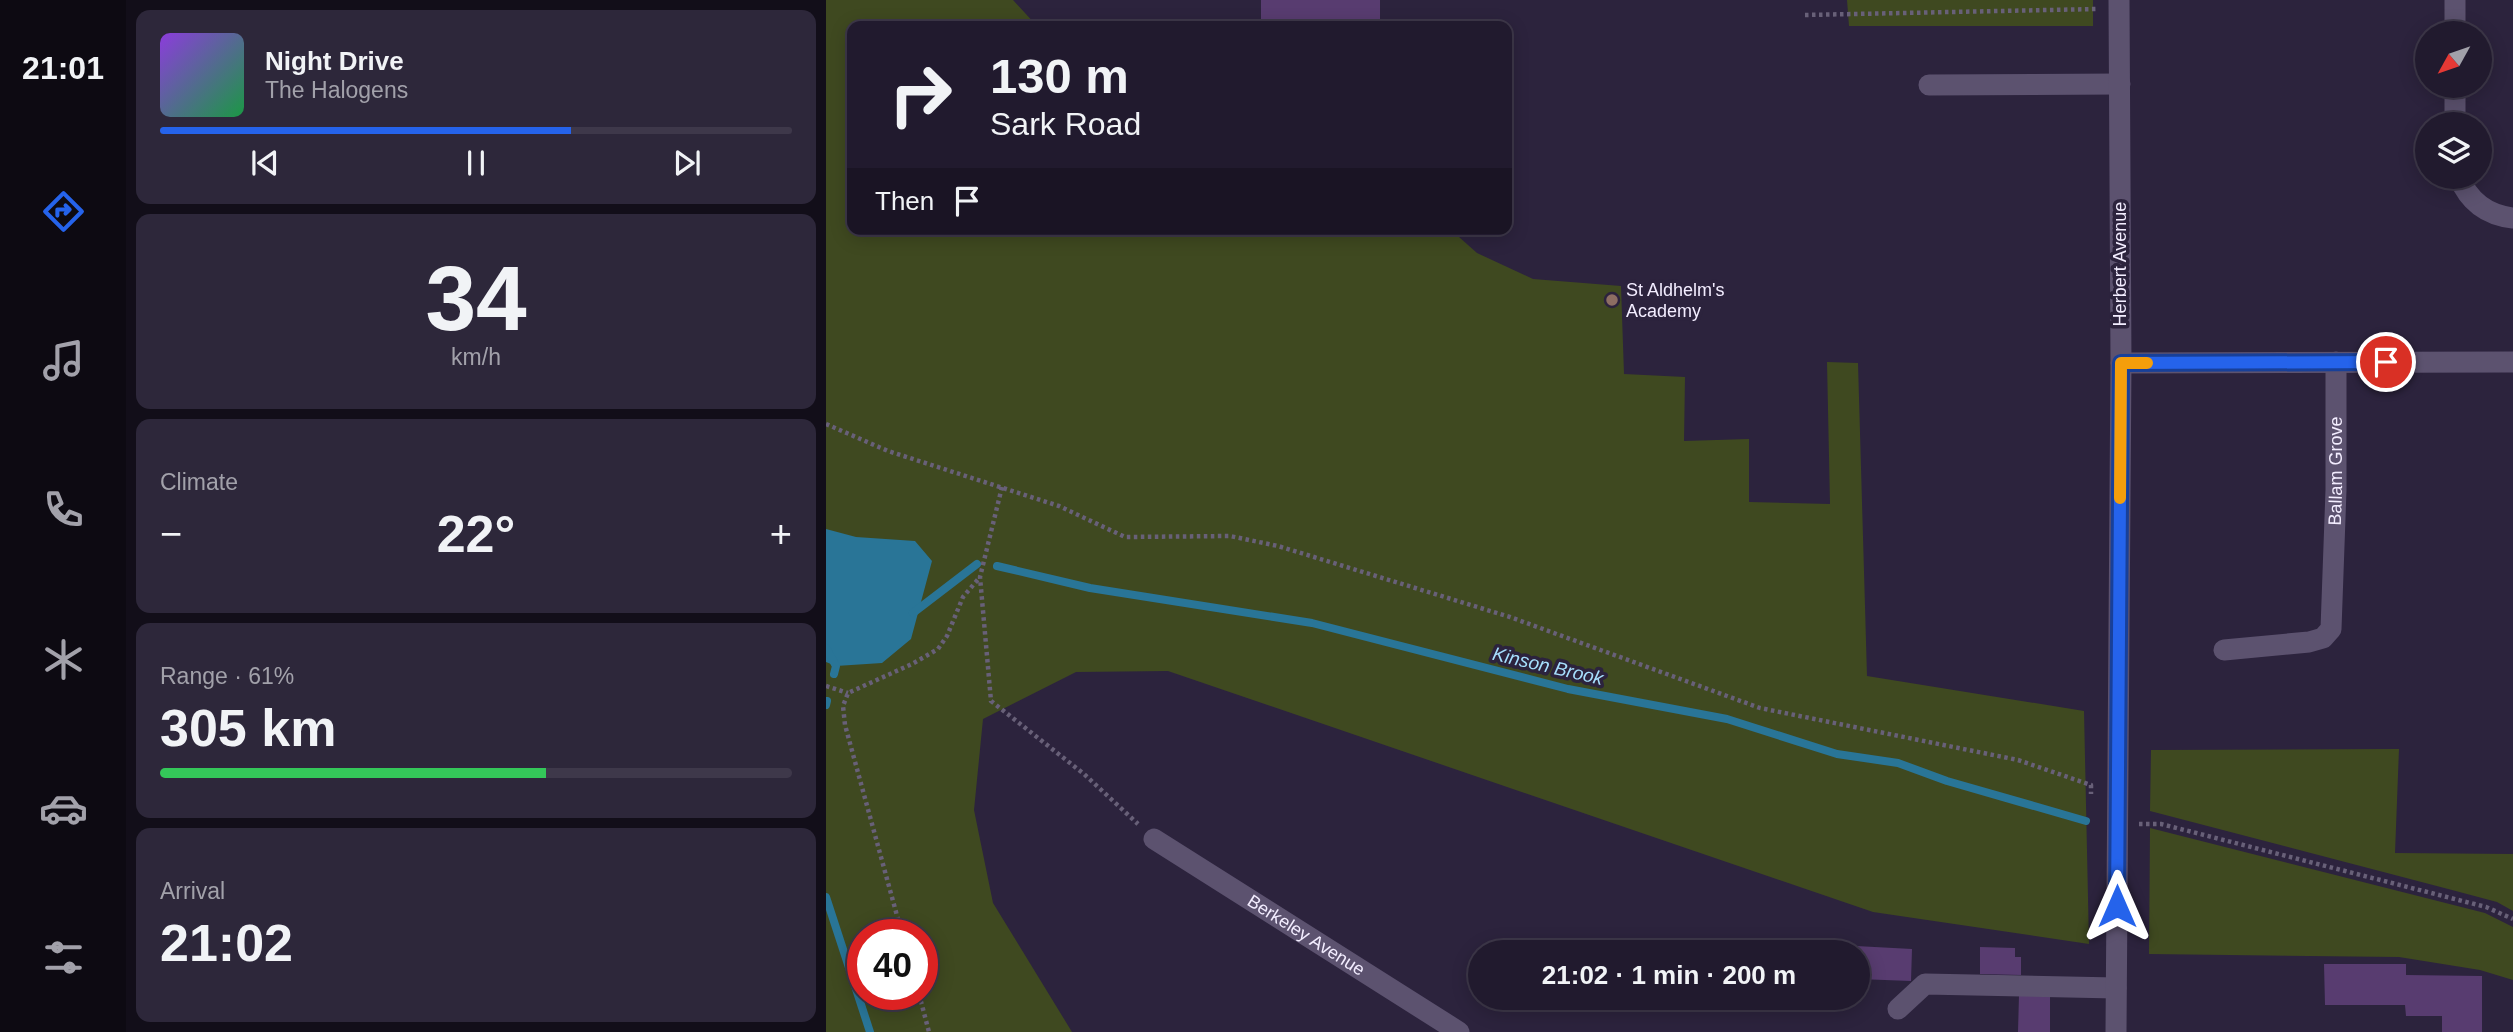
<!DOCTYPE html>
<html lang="en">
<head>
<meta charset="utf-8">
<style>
	body { margin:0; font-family:Helvetica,sans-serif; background:#2d273a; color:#f1f3f6; height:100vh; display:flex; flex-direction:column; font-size:26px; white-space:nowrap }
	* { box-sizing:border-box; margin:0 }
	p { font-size:23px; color:#a2a1aa }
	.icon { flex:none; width:38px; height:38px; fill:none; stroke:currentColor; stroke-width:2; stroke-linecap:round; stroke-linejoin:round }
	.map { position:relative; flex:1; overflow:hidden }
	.details { display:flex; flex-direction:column; gap:10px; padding:10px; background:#120e19; width:700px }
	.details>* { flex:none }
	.top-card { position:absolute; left:21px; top:21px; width:665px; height:214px; border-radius:14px; box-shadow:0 4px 18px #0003,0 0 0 2px #3e384a; background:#211a2e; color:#f1f3f6; overflow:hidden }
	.needle { width:46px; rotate:230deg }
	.tools { position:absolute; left:1589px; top:21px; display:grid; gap:14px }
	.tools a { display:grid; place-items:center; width:77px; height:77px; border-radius:50%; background:#211a2e; box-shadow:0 4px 18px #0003,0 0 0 2px #3e384a; font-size:35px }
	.speed { position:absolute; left:21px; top:919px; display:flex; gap:14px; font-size:35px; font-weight:700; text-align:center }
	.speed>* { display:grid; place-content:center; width:91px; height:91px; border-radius:50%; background:#211a2e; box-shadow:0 4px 18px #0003,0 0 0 2px #3e384a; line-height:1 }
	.speed .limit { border:10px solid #d22; background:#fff; color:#111 }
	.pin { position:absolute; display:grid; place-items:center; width:60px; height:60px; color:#fff; margin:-30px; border:4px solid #fff; border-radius:50%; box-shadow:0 2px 7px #0007 }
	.me { position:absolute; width:77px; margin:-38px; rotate:0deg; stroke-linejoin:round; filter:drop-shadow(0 0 5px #0008) }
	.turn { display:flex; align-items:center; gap:24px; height:147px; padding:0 28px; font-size:32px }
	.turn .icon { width:91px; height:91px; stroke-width:2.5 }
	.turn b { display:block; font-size:49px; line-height:60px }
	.then { display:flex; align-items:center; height:66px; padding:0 28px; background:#0003; gap:14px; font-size:26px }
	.big { font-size:52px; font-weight:700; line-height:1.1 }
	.details .card { flex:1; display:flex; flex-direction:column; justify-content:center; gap:10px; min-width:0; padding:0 24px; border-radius:14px; background:#2d273a }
	.details .dial { align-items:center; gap:0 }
	.dial b { font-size:91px; line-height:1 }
	.song { display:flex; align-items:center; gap:21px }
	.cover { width:84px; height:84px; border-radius:10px; background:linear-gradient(135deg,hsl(270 70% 55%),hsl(140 70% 35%)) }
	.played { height:7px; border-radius:4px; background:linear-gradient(90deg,#2563eb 65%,#3e384a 65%) }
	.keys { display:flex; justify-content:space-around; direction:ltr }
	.heat { display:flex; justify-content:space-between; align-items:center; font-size:38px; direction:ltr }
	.charge { height:10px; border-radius:5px; background:linear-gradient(90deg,#34c759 61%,#3e384a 0) }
	.trip { position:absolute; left:642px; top:940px; width:402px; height:70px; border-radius:35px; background:#211a2e; box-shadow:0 4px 18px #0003,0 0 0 2px #3e384a; font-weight:700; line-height:70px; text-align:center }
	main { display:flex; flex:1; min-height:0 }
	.menu { display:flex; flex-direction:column; width:126px; justify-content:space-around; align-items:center; background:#0d0a12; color:#a2a1aa }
	.menu .icon { width:49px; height:49px }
	.menu .active { color:#2563eb }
	.menu b { font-size:32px; color:#f1f3f6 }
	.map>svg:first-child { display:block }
	.green { fill:#3f4920; fill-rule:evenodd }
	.water { fill:#297597 }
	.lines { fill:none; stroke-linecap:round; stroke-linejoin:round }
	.stream { stroke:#297597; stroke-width:8 }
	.building { fill:#583c70 }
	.path { stroke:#686078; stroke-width:4.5; stroke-dasharray:3.5 3.5; stroke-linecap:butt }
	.minor { stroke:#5c526f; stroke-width:21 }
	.route-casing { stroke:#184099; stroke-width:18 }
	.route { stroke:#2563eb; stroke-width:12 }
	.slow { stroke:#f59e0b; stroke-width:12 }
	.education-dot { fill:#8d6e63; stroke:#2c233d; stroke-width:2.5 }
	.labels { text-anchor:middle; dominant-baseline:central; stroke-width:7; stroke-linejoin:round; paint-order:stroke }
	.street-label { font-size:18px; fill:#f3edff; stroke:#2c233d }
	.poi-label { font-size:18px; fill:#f3edff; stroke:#2c233d; text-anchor:start }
	.water-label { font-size:19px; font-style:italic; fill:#a6dffd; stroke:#2c233d }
</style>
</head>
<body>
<main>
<nav class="menu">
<b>21:01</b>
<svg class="icon active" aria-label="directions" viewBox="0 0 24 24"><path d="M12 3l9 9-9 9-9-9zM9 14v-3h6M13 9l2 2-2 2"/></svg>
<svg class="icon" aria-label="music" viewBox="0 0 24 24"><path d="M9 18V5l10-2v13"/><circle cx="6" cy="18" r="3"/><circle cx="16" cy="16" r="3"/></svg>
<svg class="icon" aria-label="phone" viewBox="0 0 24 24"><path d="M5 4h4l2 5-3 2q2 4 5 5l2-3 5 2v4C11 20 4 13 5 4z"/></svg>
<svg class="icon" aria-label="climate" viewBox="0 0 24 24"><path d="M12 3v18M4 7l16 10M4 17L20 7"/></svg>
<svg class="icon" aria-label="car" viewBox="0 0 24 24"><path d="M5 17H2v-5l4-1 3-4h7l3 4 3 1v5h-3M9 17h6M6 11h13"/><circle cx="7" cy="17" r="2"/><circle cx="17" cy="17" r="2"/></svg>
<svg class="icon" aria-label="filters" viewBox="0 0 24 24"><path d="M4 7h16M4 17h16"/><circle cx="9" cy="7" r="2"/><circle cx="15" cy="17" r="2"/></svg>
</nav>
<section class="details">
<div class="card">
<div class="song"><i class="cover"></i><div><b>Night Drive</b><p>The Halogens</p></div></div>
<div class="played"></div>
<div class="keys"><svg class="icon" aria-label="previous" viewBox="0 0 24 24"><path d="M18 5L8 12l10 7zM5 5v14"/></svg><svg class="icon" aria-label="pause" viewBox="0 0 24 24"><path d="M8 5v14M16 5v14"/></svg><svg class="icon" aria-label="next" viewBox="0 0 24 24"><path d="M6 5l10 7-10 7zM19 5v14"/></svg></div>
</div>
<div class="card dial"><b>34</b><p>km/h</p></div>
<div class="card"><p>Climate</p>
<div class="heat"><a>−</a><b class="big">22°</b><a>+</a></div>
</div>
<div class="card"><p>Range · 61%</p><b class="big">305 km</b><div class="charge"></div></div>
<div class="card"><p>Arrival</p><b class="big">21:02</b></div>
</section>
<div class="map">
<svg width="1687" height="1032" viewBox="0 0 1687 1032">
	<rect width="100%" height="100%" fill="#2c233d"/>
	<!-- green -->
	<path class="green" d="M0 0H187L211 26H26V229H624L651 253 707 279 795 286 798 374 859 377 858 441 923 439V502L1004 504 1001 362 1032 363 1041 676 1258 711 1263 944 1047 912 342 671 250 672 157 719 148 810 167 903 246 1032H0ZM37 934H96V994H37Z
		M1021 0H1267V26H1023Z
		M1573 749 1569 853 1687 854V911L1671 902 1626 890 1324 811 1325 750Z
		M1324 828 1659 913 1687 927V980L1654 970 1573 957 1323 954Z"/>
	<!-- water -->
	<path class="water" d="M0 529 30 537 89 541 106 561 85 639 56 663 10 666 0 662Z"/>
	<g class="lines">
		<!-- stream -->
		<path class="stream" d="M171 566 264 588 486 623 742 689 901 719 1011 754 1072 763 1121 781 1260 821
			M87 613 151 564
			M0 648 10 666 8 674
			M0 705 1 701
			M0 897 44 1032"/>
	</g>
	<!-- building -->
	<path class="building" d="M435 0H554V26H435Z
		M1030 946 1086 949 1085 981 1032 979V952H1029Z
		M1154 947 1189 948V957H1195V975L1154 974Z
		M1498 964H1580V975L1656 976V1032H1616V1016H1580L1579 1005H1499Z
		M1193 995 1224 996V1032H1192Z"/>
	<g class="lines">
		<!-- path -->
		<path class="path" d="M979 15 1271 9
			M0 424 62 451 233 506 299 537 404 536 452 546 684 617 934 708 1192 760 1265 785V794
			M176 487 154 577 165 701 258 774 312 824
			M0 686 22 693
			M1313 824H1335L1660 907 1687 919
			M76 934 19 725 17 706 22 693 86 664 112 649 121 636 137 597 154 577
			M93 994 103 1032"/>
		<!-- minor -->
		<g class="minor">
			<path d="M1629 0V33"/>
			<path d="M1103 85 1294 84"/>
			<path d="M1629 86V124"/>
			<path d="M1633 177C1643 202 1661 215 1687 218"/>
			<path d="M1295 363 1687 362"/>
			<path id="s1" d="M1398 650 1483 642 1497 638 1505 629 1510 490V362"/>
			<path id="s2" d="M328 839 633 1032"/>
			<path d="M1072 1009 1099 984 1290 988"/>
			<path d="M1290 1032 1295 363 1293 0"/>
		</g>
	</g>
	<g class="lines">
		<!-- route casing -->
		<g class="route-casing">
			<path id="route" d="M1291 906 1295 363 1560 362"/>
		</g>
		<!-- route -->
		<use href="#route" class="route"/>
		<!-- slow -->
		<path class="slow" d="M1294 498 1295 363H1321"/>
	</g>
	<!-- markers -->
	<circle class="education-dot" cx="786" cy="300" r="7"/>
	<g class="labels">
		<!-- street labels -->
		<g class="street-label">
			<text transform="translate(1294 264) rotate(-90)">Herbert Avenue</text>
			<text stroke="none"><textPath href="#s1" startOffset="270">Ballam Grove</textPath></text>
			<text stroke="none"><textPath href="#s2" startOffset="180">Berkeley Avenue</textPath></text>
		</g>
		<!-- poi labels -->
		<g class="poi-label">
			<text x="800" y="290">St Aldhelm's<tspan x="800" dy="21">Academy</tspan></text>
		</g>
		<!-- water labels -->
		<g class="water-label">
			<text transform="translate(722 666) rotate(13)">Kinson Brook</text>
		</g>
	</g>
</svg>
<div class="tools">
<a><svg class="needle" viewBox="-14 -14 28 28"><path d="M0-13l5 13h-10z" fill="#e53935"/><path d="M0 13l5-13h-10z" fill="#a2a1aa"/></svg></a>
<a><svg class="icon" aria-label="layers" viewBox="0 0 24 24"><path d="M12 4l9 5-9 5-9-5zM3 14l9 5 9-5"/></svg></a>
</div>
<div class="speed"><div class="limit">40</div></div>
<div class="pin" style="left:1560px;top:362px;background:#d93025"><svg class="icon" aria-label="arrive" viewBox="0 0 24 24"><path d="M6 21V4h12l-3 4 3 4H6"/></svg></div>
<svg class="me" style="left:1291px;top:906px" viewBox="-20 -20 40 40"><path d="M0-17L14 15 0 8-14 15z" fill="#2563eb" stroke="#fff" stroke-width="4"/></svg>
<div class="trip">21:02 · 1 min · 200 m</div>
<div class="top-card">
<div class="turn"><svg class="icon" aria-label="right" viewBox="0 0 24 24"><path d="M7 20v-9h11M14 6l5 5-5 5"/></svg><div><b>130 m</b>Sark Road</div></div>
<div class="then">Then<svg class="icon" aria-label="arrive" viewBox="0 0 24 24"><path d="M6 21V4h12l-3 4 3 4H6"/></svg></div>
</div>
</div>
</main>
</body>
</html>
